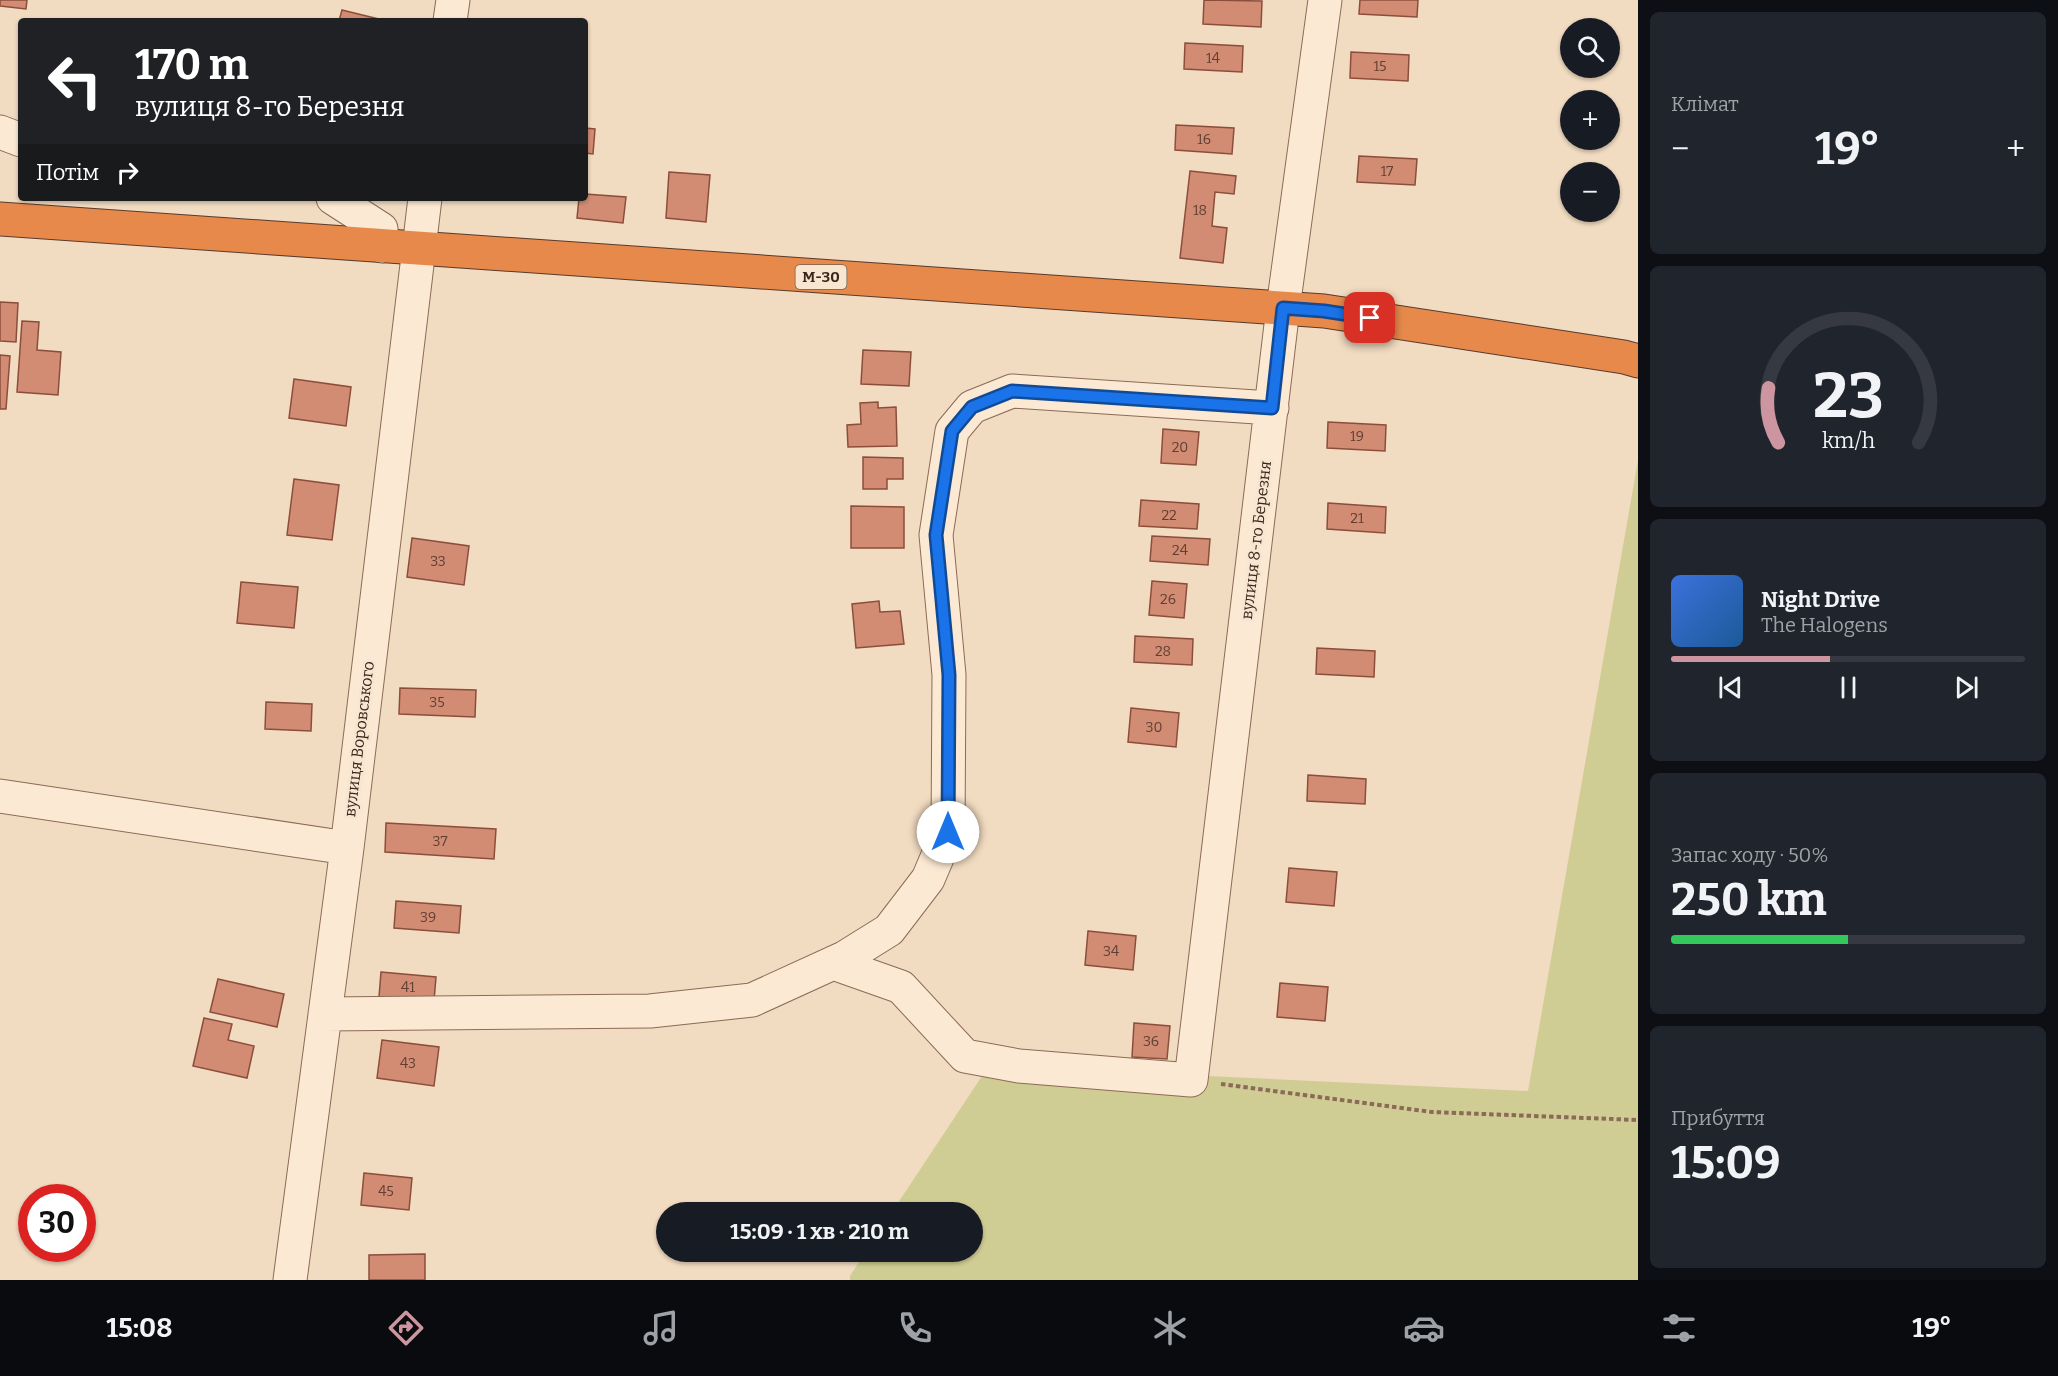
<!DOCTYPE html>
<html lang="uk">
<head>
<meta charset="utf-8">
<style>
	body { margin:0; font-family:Bitter,serif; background:#20242c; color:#f1f3f6; height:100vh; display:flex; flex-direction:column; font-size:22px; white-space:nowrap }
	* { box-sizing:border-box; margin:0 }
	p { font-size:20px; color:#9ea1a6 }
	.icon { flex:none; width:33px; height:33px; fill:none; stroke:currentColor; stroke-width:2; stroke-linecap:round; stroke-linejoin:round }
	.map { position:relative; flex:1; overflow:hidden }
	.side { display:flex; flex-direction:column; gap:12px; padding:12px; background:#0d0f14; width:420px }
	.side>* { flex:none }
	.guide { position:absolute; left:18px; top:18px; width:570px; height:183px; border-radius:6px; box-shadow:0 2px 4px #0004; background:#202124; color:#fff; overflow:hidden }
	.buttons { position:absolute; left:1560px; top:18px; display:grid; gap:12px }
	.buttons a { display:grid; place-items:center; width:60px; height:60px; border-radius:50%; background:#171b24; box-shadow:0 2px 4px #0004; font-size:30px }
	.speed { position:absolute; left:18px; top:1184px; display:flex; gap:12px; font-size:30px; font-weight:700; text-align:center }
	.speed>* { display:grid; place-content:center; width:78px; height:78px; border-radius:50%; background:#171b24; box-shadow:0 2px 4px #0004; line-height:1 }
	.speed .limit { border:9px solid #d22; background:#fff; color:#111 }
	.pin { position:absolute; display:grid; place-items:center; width:51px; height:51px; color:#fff; margin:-26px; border-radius:12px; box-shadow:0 3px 9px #0006 }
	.me { position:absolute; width:66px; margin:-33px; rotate:0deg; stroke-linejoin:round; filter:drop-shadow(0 0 4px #0008) }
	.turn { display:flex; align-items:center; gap:21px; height:126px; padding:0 18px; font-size:27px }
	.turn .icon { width:78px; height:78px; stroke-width:2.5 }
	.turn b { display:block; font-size:42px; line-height:51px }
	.then { display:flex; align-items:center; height:57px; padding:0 18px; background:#0003; gap:12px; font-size:22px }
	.big { font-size:45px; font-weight:700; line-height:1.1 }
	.side .tile { flex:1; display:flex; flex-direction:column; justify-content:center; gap:9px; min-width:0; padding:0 21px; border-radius:9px; background:#20242c }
	.side .dial { align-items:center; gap:0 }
	.dial svg { height:156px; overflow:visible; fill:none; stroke:#363941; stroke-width:7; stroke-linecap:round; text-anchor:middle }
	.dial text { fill:#f1f3f6; stroke:none }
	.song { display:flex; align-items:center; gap:18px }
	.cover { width:72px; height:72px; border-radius:9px; background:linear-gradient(135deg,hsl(220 70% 55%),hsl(210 70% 35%)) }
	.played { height:6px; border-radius:3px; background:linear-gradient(90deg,#cc95a0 45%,#363941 45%) }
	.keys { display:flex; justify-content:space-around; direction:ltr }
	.heat { display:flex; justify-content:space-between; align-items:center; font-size:33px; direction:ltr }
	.charge { height:9px; border-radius:4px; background:linear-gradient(90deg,#34c759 50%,#363941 0) }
	.trip { position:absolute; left:656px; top:1202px; width:327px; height:60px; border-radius:30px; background:#171b24; box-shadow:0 2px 4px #0004; font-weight:700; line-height:60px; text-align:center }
	.tabs { display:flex; height:96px; justify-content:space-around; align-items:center; background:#090b0e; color:#9ea1a6 }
	.tabs .icon { width:42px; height:42px }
	.tabs .selected { color:#cc95a0 }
	.tabs b { font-size:27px; color:#f1f3f6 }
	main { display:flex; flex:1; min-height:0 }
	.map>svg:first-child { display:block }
	.green { fill:#d0cd94 }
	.building { fill:#d28c74; stroke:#8c4e3b; stroke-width:1.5 }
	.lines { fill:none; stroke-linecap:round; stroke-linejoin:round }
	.minor-casing { stroke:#8b6b57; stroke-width:35 }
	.highway-casing { stroke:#593a2c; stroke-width:35 }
	.path { stroke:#8b6b57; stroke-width:4; stroke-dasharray:4.5 3; stroke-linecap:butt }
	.minor { stroke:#fbe9d4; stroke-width:33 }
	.highway { stroke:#e6894b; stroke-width:33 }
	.route-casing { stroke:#114b97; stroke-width:15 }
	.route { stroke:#1a73e8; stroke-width:10 }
	.labels { text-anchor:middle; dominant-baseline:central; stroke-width:6; stroke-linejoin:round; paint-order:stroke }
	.number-label { font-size:14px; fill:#604032 }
	.shield { fill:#f8e6d1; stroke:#736052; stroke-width:1.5 }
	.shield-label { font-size:15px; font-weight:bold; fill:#3a261c }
	.street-label { font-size:16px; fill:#3a261c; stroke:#f8e6d1 }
</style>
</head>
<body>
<main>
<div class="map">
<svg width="1638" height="1280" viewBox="0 0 1638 1280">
	<rect width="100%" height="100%" fill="#f1dbc1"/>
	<!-- green -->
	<path class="green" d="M1638 460V1280H850V1276L866 1251H972V1212H892L986 1070 1187 1075 1528 1091Z"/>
	<!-- building -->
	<path class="building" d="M0 0H27L26 9 0 6Z
		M1204 0 1262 1 1261 27 1203 24Z
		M1360 0H1418L1417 17 1359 14Z
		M342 10 387 21H339Z
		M1185 43 1243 46 1242 72 1184 69Z
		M1351 52 1409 55 1408 81 1350 78Z
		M1176 125 1234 128 1232 154 1175 150Z
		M585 128 595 129 593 154 585 153Z
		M1359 156 1417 159 1415 185 1357 182Z
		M1190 171 1236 176 1234 194 1215 192 1212 226 1227 228 1223 263 1180 258Z
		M669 172 710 175 706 222 666 218Z
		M585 194 626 197 623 223 577 218 579 198H585Z
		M0 302 18 303 16 342 0 341Z
		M22 321 39 322 37 350 61 352 58 395 17 392Z
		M863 350 911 352 909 386 861 384Z
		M0 355 10 356 6 409H0Z
		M294 379 351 387 346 426 289 418Z
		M878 402V408L896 407 897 446 848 447 847 425 861 424 860 403Z
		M1328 422 1386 425 1385 451 1327 448Z
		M1163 429 1199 432 1196 465 1161 463Z
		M863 457 903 458V479H887V489H863Z
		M294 479 339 485 332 540 287 535Z
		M1141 500 1199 504 1197 529 1139 526Z
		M1328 503 1386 507 1385 533 1327 529Z
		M851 506 904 507V548H851Z
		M1152 536 1210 539 1208 565 1150 561Z
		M412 538 469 546 464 585 407 577Z
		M1152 581 1187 584 1184 618 1149 615Z
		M241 582 298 587 294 628 237 623Z
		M879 601 880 612 900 611 904 644 856 648 852 604Z
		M1135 636 1193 639 1192 665 1134 662Z
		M1317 648 1375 651 1374 677 1316 674Z
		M400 688 476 690 475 717 399 714Z
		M266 702 312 704 311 731 265 729Z
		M1131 708 1179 713 1176 747 1128 742Z
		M1308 775 1366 779 1365 804 1307 801Z
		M386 823 496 829 494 859 385 852Z
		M1289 868 1337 872 1334 906 1286 902Z
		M396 901 461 906 459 933 394 928Z
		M1088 931 1136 936 1133 970 1085 965Z
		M381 972 436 977 434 1001 379 997Z
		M218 979 284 994 277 1027 210 1012Z
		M1280 983 1328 987 1325 1021 1277 1017Z
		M204 1018 232 1024 228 1040 254 1046 247 1078 193 1066Z
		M1134 1023 1170 1026 1167 1059 1132 1057Z
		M382 1040 439 1047 434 1086 377 1078Z
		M364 1173 412 1178 409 1210 361 1205Z
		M425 1254V1280H369V1255Z"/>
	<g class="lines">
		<!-- minor casing -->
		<g class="minor-casing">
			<path id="minor" d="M450 21 453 0
				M0 132 21 140
				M333 198 381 229 382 246
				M0 796 347 848
				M833 963 901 987 965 1056 1019 1066 1191 1080 1283 308 1325 0
				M325 1014 650 1011 752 1000 844 958 889 930 928 879 948 832 949 675 936 535 952 431 972 407 1012 391 1272 408
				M290 1280 347 848 425 198"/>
		</g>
		<!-- highway casing -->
		<g class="highway-casing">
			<path id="highway" d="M0 219 1324 311 1624 357 1638 361"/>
		</g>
		<!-- path -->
		<path class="path" d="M1221 1084 1432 1112 1638 1120"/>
		<!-- minor -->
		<use href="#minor" class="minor"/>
		<!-- highway -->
		<use href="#highway" class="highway"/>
	</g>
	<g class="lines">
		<!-- route casing -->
		<g class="route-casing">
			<path id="route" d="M948 832 949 675 936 535 952 431 972 407 1012 391 1272 408 1283 308 1324 311 1370 318"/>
		</g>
		<!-- route -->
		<use href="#route" class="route"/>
	</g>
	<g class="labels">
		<!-- number labels -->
		<g class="number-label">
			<text x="1213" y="58">14</text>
			<text x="1380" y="66">15</text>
			<text x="1204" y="139">16</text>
			<text x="1387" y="171">17</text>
			<text x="1200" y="210">18</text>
			<text x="1357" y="436">19</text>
			<text x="1180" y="447">20</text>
			<text x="1169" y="515">22</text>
			<text x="1357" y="518">21</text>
			<text x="1180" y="550">24</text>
			<text x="438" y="561">33</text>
			<text x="1168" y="599">26</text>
			<text x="1163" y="651">28</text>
			<text x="437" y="702">35</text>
			<text x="1154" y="727">30</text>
			<text x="440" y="841">37</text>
			<text x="428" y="917">39</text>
			<text x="1111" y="951">34</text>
			<text x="408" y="987">41</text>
			<text x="1151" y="1041">36</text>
			<text x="408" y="1063">43</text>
			<text x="386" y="1191">45</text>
		</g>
		<!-- shield labels -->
		<rect class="shield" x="795.5" y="265" width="51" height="24" rx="4.5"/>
		<g class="shield-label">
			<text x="821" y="277">М-30</text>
		</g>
		<!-- street labels -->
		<g class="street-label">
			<text transform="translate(1256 540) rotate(-83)">вулиця 8-го Березня</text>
			<text transform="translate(359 739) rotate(-83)">вулиця Воровського</text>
		</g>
	</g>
</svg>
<div class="buttons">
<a><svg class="icon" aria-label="search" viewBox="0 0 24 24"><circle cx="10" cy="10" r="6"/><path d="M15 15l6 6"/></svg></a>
<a>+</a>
<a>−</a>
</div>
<div class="speed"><div class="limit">30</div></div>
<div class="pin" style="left:1370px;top:318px;background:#d93025"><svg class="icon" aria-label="arrive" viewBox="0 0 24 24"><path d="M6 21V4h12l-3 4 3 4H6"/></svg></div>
<svg class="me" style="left:948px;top:832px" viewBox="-20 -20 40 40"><circle r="19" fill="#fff"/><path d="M0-13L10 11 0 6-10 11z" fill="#1a73e8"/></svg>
<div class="trip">15:09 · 1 хв · 210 m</div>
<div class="guide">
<div class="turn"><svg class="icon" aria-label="left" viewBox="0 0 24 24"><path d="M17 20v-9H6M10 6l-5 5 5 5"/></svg><div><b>170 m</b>вулиця 8-го Березня</div></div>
<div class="then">Потім<svg class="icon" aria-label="right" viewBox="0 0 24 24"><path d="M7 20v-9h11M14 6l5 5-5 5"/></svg></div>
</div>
</div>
<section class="side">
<div class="tile"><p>Клімат</p>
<div class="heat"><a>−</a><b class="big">19°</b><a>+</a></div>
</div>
<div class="tile dial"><svg viewBox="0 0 100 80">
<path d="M14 69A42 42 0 1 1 86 69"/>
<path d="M14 69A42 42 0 0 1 9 41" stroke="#cc95a0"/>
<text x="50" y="56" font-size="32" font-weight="700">23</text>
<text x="50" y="72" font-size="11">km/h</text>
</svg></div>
<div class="tile">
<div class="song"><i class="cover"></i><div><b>Night Drive</b><p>The Halogens</p></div></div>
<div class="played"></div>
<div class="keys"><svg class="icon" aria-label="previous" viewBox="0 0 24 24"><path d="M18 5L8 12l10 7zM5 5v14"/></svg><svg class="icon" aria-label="pause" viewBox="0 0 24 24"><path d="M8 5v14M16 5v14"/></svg><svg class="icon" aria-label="next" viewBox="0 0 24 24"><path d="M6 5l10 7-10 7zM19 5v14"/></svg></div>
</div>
<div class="tile"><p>Запас ходу · 50%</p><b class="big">250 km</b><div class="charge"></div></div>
<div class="tile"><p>Прибуття</p><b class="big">15:09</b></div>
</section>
</main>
<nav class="tabs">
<b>15:08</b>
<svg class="icon selected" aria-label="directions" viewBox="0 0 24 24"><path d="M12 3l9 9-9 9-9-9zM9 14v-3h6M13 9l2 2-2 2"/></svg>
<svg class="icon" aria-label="music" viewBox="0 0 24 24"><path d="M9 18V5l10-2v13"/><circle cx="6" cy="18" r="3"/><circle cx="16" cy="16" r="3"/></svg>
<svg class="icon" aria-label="phone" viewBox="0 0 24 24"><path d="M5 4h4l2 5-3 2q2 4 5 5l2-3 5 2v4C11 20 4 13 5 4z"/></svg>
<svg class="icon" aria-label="climate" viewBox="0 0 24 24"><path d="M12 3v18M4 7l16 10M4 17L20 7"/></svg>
<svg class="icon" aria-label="car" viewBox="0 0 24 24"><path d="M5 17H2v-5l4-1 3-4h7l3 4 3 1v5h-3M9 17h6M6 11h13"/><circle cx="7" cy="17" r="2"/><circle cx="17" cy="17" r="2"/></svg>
<svg class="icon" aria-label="filters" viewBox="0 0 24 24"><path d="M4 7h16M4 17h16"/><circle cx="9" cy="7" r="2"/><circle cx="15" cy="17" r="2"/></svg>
<b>19°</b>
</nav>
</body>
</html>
